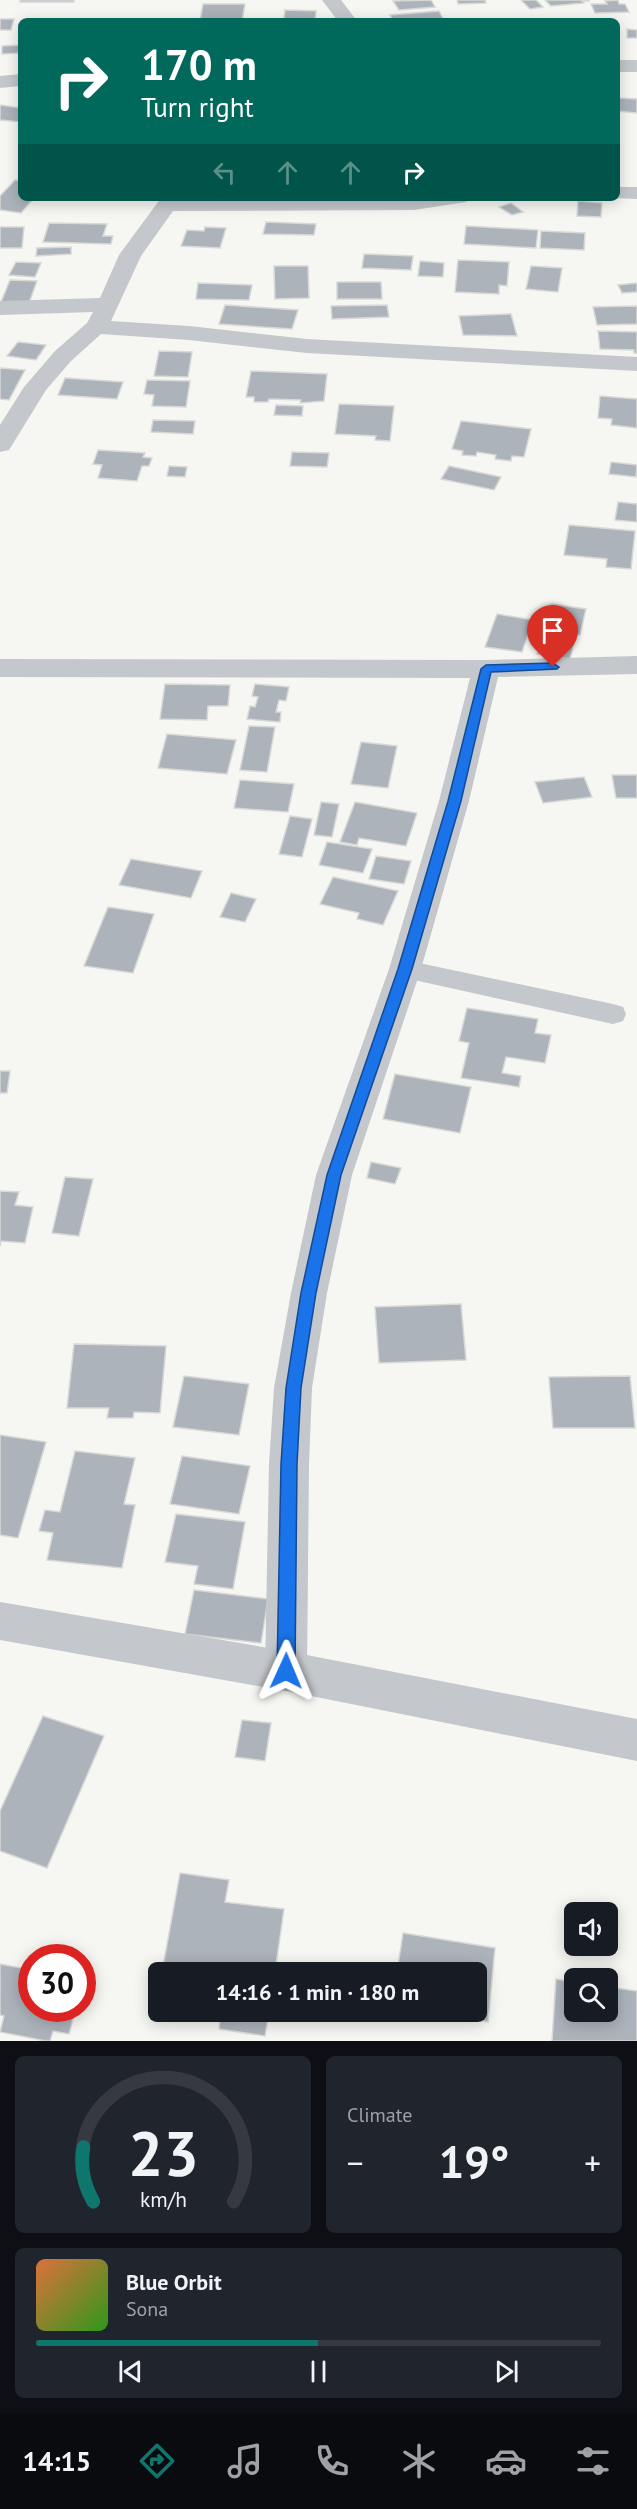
<!DOCTYPE html>
<html lang="en">
<head>
<meta charset="utf-8">
<style>
	body { margin:0; font-family:"PT Sans",sans-serif; background:#20242c; color:#f1f3f6; height:100vh; display:flex; flex-direction:column; font-size:22px; white-space:nowrap }
	* { box-sizing:border-box; margin:0 }
	p { font-size:20px; color:#9ea1a6 }
	.icon { flex:none; width:33px; height:33px; fill:none; stroke:currentColor; stroke-width:2; stroke-linecap:round; stroke-linejoin:round }
	.map { position:relative; height:2041px; overflow:hidden }
	.sheet { display:flex; flex-direction:column; gap:15px; padding:15px; background:#0d0f14; flex:1 }
	.sheet>* { flex:none }
	.hud { position:absolute; left:18px; top:18px; width:602px; height:183px; border-radius:9px; box-shadow:0 3px 15px #0003; background:#00695c; color:#fff; overflow:hidden }
	.controls { position:absolute; left:564px; top:1902px; display:grid; gap:12px }
	.controls a { display:grid; place-items:center; width:54px; height:54px; border-radius:9px; background:#171b24; box-shadow:0 3px 15px #0003; font-size:30px }
	.speed { position:absolute; left:18px; top:1944px; display:flex; gap:12px; font-size:30px; font-weight:700; text-align:center }
	.speed>* { display:grid; place-content:center; width:78px; height:78px; border-radius:50%; background:#171b24; box-shadow:0 3px 15px #0003; line-height:1 }
	.speed .limit { border:9px solid #d22; background:#fff; color:#111 }
	.pin { position:absolute; display:grid; place-items:center; width:51px; height:51px; color:#fff; margin:-62px -26px; border-radius:50% 50% 50% 0; rotate:-45deg; box-shadow:0 0 6px #0007 }
	.pin .icon { rotate:45deg }
	.me { position:absolute; width:66px; margin:-33px; rotate:1deg; stroke-linejoin:round; filter:drop-shadow(0 0 4px #0008) }
	.turn { display:flex; align-items:center; gap:21px; height:126px; padding:0 24px; font-size:27px }
	.turn .icon { width:78px; height:78px; stroke-width:2.5 }
	.turn b { display:block; font-size:42px; line-height:51px }
	.lanes { display:flex; align-items:center; height:57px; padding:0 24px; background:#0003; justify-content:center; gap:30px; direction:ltr }
	.lanes .off { opacity:.35 }
	.big { font-size:45px; font-weight:700; line-height:1.1 }
	.sheet .card { flex:1; display:flex; flex-direction:column; justify-content:center; gap:9px; min-width:0; padding:0 21px; border-radius:9px; background:#20242c }
	.sheet .dial { align-items:center; gap:0 }
	.dial svg { height:156px; overflow:visible; fill:none; stroke:#363941; stroke-width:7; stroke-linecap:round; text-anchor:middle }
	.dial text { fill:#f1f3f6; stroke:none }
	.song { display:flex; align-items:center; gap:18px }
	.cover { width:72px; height:72px; border-radius:9px; background:linear-gradient(135deg,hsl(20 70% 55%),hsl(110 70% 35%)) }
	.played { height:6px; border-radius:3px; background:linear-gradient(90deg,#0f766e 50%,#363941 50%) }
	.keys { display:flex; justify-content:space-around; direction:ltr }
	.heat { display:flex; justify-content:space-between; align-items:center; font-size:33px; direction:ltr }
	.sheet .tiles { flex:1; display:grid; gap:15px; grid-template-columns:1fr 1fr }
	.card:last-child { grid-column:span 2 }
	.trip { position:absolute; left:148px; top:1962px; width:339px; height:60px; border-radius:9px; background:#171b24; box-shadow:0 3px 15px #0003; font-weight:700; line-height:60px; text-align:center }
	.dock { display:flex; height:96px; justify-content:space-around; align-items:center; background:#090b0e; color:#9ea1a6 }
	.dock .icon { width:42px; height:42px }
	.dock .on { color:#0f766e }
	.dock b { font-size:27px; color:#f1f3f6 }
	.map>svg:first-child { display:block }
	.building { fill:#acb3ba; stroke:#d8d8d6; stroke-width:1.5 }
	.lines { fill:none; stroke-linecap:round; stroke-linejoin:round }
	.service { fill:#c4c7cb; fill-rule:evenodd }
	.minor { fill:#c4c7cb; fill-rule:evenodd }
	.tertiary { fill:#c4c7cb; fill-rule:evenodd }
	.route { fill:#1a73e8; stroke:#114b97; stroke-width:1.5 }
</style>
</head>
<body>
<div class="map">
<svg width="637" height="2041" viewBox="0 0 637 2041">
	<rect width="100%" height="100%" fill="#f6f7f3"/>
	<!-- building -->
	<path class="building" d="M20 0H74V2H20Z
		M431 0 435 7 399 10 393 1Z
		M457 0H485L486 3 458 4Z
		M521 0H536L543 7 530 9Z
		M545 0H589V1H582L584 3 551 6Z
		M618 0 619 4H625L629 12 595 13 591 4H607L605 1Z
		M203 4H245L242 21H200Z
		M285 10 316 11 315 21 284 19Z
		M439 11 444 21H393L390 15Z
		M0 19H14L11 30H0Z
		M627 29 637 30V38H627Z
		M21 45V53L2 54V46Z
		M619 98 637 99V113L617 111Z
		M0 105 21 108V122L0 120Z
		M15 180 21 181V198H34L21 213 0 210V196Z
		M578 201 602 203 601 217 577 216Z
		M511 203 523 212 512 215 499 207Z
		M266 222 316 224 314 235 263 234Z
		M49 223 107 224 103 236H113L111 244 43 242Z
		M466 226 538 230 536 248 464 244Z
		M0 227H24L22 248H0Z
		M205 227 226 228 220 248 181 246 187 230 204 231Z
		M541 231 585 233 584 250 540 248Z
		M71 247V254L36 256 37 248Z
		M364 254 413 256 411 270 362 268Z
		M458 260 509 262 507 286 499 285V294L455 292Z
		M420 261 444 263 443 277 418 276Z
		M16 262 41 263 35 277 9 275Z
		M274 266H308L309 298 275 299Z
		M531 266 562 268 558 292 526 289Z
		M10 280 37 281 29 303 1 302Z
		M337 282H381L382 299H337Z
		M198 283 252 285 249 300 196 299Z
		M637 283V292L622 293 618 285Z
		M225 305 298 310 292 329 219 324Z
		M387 305 389 317 332 319 331 306Z
		M637 306V324L597 325 593 307Z
		M511 314 517 336 463 335 459 316Z
		M598 331 637 332V353H634V350L600 349Z
		M18 342 46 345 36 360 7 356Z
		M159 351 192 352 188 377 154 376Z
		M0 368 25 370 9 400 0 399Z
		M251 371 327 374 324 401 300 403 301 400 269 399 268 402H254V397H246Z
		M65 378 123 382 117 399 58 395Z
		M147 380 190 381 186 407 152 406 154 395 144 394Z
		M600 396 637 399V428L611 425 612 419 598 418Z
		M339 404 394 406 390 441 375 440 376 436 335 434Z
		M276 405 303 406 302 416 274 415Z
		M153 420 195 421 193 434 151 432Z
		M461 421 531 429 524 457 512 456 511 461 495 459 496 455 477 452 476 456 462 455 463 451 452 449Z
		M98 450 145 453 143 457 152 458 149 466H142L137 481 98 478 102 465 93 464Z
		M292 452 329 453 327 467 290 466Z
		M611 462 637 465 636 477 609 474Z
		M169 466 187 467 185 477 167 476Z
		M449 466 501 477 494 490 441 479Z
		M618 502 637 504V522L615 520Z
		M569 525 635 531 631 569 606 567 607 559 564 555Z
		M551 604 586 609 580 635 544 631Z
		M497 614 533 620 522 652 485 647Z
		M542 634 575 639 570 659 537 654Z
		M165 684 230 685 228 706H208L207 720 160 719Z
		M255 684 289 687 286 701 279 700 276 712H281L280 722 247 719 250 706 255 707 258 697 252 696Z
		M249 726 275 727 267 772 240 770Z
		M167 734 236 740 227 774 158 768Z
		M361 742 397 746 388 788 351 784Z
		M612 775H637V798H616Z
		M584 777 592 797 543 803 535 782Z
		M240 780 294 784 288 812 234 808Z
		M321 802 339 804 332 837 314 835Z
		M355 802 417 813 406 846 359 838 357 845 340 842Z
		M290 816 312 819 302 857 279 854Z
		M327 842 372 849 363 873 319 865Z
		M376 856 411 861 404 884 369 879Z
		M131 859 202 871 191 898 119 885Z
		M333 877 398 891 383 925 357 919 359 913 320 904Z
		M231 893 256 899 245 922 220 917Z
		M108 907 154 914 133 973 84 966Z
		M467 1008 538 1019 535 1033 551 1035 545 1063 506 1057 502 1073 521 1076 519 1087 461 1078 469 1043 459 1041Z
		M0 1071H10L7 1093H0Z
		M395 1074 471 1087 460 1133 383 1119Z
		M371 1162 401 1168 395 1184 367 1178Z
		M65 1177 93 1179 79 1236 52 1233Z
		M0 1191 19 1192 15 1205 33 1207 25 1243 1 1241 0 1246Z
		M461 1304 466 1360 379 1363 375 1307Z
		M74 1344 166 1346 160 1413 134 1412 133 1418H107L109 1408H67Z
		M184 1376 249 1384 239 1435 173 1427Z
		M630 1376 635 1428H553L549 1377Z
		M0 1435 46 1442 18 1538 0 1535Z
		M75 1451 135 1458 124 1504 135 1505 122 1568 47 1560 53 1533 39 1531 45 1510 60 1512Z
		M182 1456 250 1466 239 1514 170 1504Z
		M176 1514 245 1522 233 1589 194 1584 198 1566 165 1562Z
		M194 1590 268 1599 261 1643 185 1634Z
		M43 1716 104 1736 47 1868 0 1851V1811Z
		M242 1720 271 1723 265 1761 235 1757Z
		M180 1873 229 1880 225 1902 284 1909 275 1972H162Z
		M403 1933 495 1948 488 2022 432 2012H477V1972H397Z
		M0 1964 32 1970V2008H76L69 2034 53 2031 50 2041H46L0 2032 4 2016 0 2015Z
		M556 1979 574 1982V2012H608V1987L637 1991V2041H552Z
		M221 2012H269L265 2036 219 2029Z"/>
	<g class="lines">
		<!-- service -->
		<path class="service" d="M405 960 613 1004 623 1007 626 1014 623 1021 613 1024 396 976 392 969 396 962Z"/>
		<!-- minor -->
		<path class="minor" d="M322 0H341L357 21H338Z
			M616 60H637V72H616Z
			M21 74V86L0 88V76Z
			M616 187H637V199L611 198H616Z
			M161 198H470L466 202 414 210 173 211 141 256 111 321 189 326 307 339 637 357V371L307 353 189 340 101 334 71 361 46 390 9 450 0 452V425L24 387 55 351 87 323 93 312 0 315V301L100 298 119 255Z
			M637 656V674L498 677 469 801 421 969 352 1175 327 1293 312 1388 309 1464 307 1671 301 1685 286 1691 271 1685 265 1671 269 1464 274 1388 291 1293 316 1175 389 969 439 801 470 678 0 677V659L486 660Z"/>
		<!-- tertiary -->
		<path class="tertiary" d="M0 1602 286 1651 637 1719V1761L286 1691 0 1640Z"/>
	</g>
	<!-- route -->
	<path class="route" d="M553 663 559 667 557 669 491 672 461 801 412 969 341 1175 316 1293 301 1388 297 1464 295 1671 292 1677 286 1680 280 1677 277 1671 281 1464 286 1388 301 1293 327 1175 398 969 448 801 481 669 486 665Z"/>
</svg>
<div class="controls">
<a><svg class="icon" aria-label="sound" viewBox="0 0 24 24"><path d="M4 9h4l5-4v14l-5-4H4zM17 9q2 3 0 6"/></svg></a>
<a><svg class="icon" aria-label="search" viewBox="0 0 24 24"><circle cx="10" cy="10" r="6"/><path d="M15 15l6 6"/></svg></a>
</div>
<div class="speed"><div class="limit">30</div></div>
<div class="pin" style="left:553px;top:667px;background:#d93025"><svg class="icon" aria-label="arrive" viewBox="0 0 24 24"><path d="M6 21V4h12l-3 4 3 4H6"/></svg></div>
<svg class="me" style="left:286px;top:1671px" viewBox="-20 -20 40 40"><path d="M0-17L14 15 0 8-14 15z" fill="#1a73e8" stroke="#fff" stroke-width="4"/></svg>
<div class="trip">14:16 · 1 min · 180 m</div>
<div class="hud">
<div class="turn"><svg class="icon" aria-label="right" viewBox="0 0 24 24"><path d="M7 20v-9h11M14 6l5 5-5 5"/></svg><div><b>170 m</b>Turn right</div></div>
<div class="lanes"><svg class="icon off" aria-label="left" viewBox="0 0 24 24"><path d="M17 20v-9H6M10 6l-5 5 5 5"/></svg><svg class="icon off" aria-label="ahead" viewBox="0 0 24 24"><path d="M12 20V5M6 11l6-6 6 6"/></svg><svg class="icon off" aria-label="ahead" viewBox="0 0 24 24"><path d="M12 20V5M6 11l6-6 6 6"/></svg><svg class="icon" aria-label="right" viewBox="0 0 24 24"><path d="M7 20v-9h11M14 6l5 5-5 5"/></svg></div>
</div>
</div>
<section class="sheet">
<div class="tiles">
<div class="card dial"><svg viewBox="0 0 100 80">
<path d="M14 69A42 42 0 1 1 86 69"/>
<path d="M14 69A42 42 0 0 1 9 41" stroke="#0f766e"/>
<text x="50" y="56" font-size="32" font-weight="700">23</text>
<text x="50" y="72" font-size="11">km/h</text>
</svg></div>
<div class="card"><p>Climate</p>
<div class="heat"><a>−</a><b class="big">19°</b><a>+</a></div>
</div>
<div class="card">
<div class="song"><i class="cover"></i><div><b>Blue Orbit</b><p>Sona</p></div></div>
<div class="played"></div>
<div class="keys"><svg class="icon" aria-label="previous" viewBox="0 0 24 24"><path d="M18 5L8 12l10 7zM5 5v14"/></svg><svg class="icon" aria-label="pause" viewBox="0 0 24 24"><path d="M8 5v14M16 5v14"/></svg><svg class="icon" aria-label="next" viewBox="0 0 24 24"><path d="M6 5l10 7-10 7zM19 5v14"/></svg></div>
</div>
</div>
</section>
<nav class="dock">
<b>14:15</b>
<svg class="icon on" aria-label="directions" viewBox="0 0 24 24"><path d="M12 3l9 9-9 9-9-9zM9 14v-3h6M13 9l2 2-2 2"/></svg>
<svg class="icon" aria-label="music" viewBox="0 0 24 24"><path d="M9 18V5l10-2v13"/><circle cx="6" cy="18" r="3"/><circle cx="16" cy="16" r="3"/></svg>
<svg class="icon" aria-label="phone" viewBox="0 0 24 24"><path d="M5 4h4l2 5-3 2q2 4 5 5l2-3 5 2v4C11 20 4 13 5 4z"/></svg>
<svg class="icon" aria-label="climate" viewBox="0 0 24 24"><path d="M12 3v18M4 7l16 10M4 17L20 7"/></svg>
<svg class="icon" aria-label="car" viewBox="0 0 24 24"><path d="M5 17H2v-5l4-1 3-4h7l3 4 3 1v5h-3M9 17h6M6 11h13"/><circle cx="7" cy="17" r="2"/><circle cx="17" cy="17" r="2"/></svg>
<svg class="icon" aria-label="filters" viewBox="0 0 24 24"><path d="M4 7h16M4 17h16"/><circle cx="9" cy="7" r="2"/><circle cx="15" cy="17" r="2"/></svg>
</nav>
</body>
</html>
